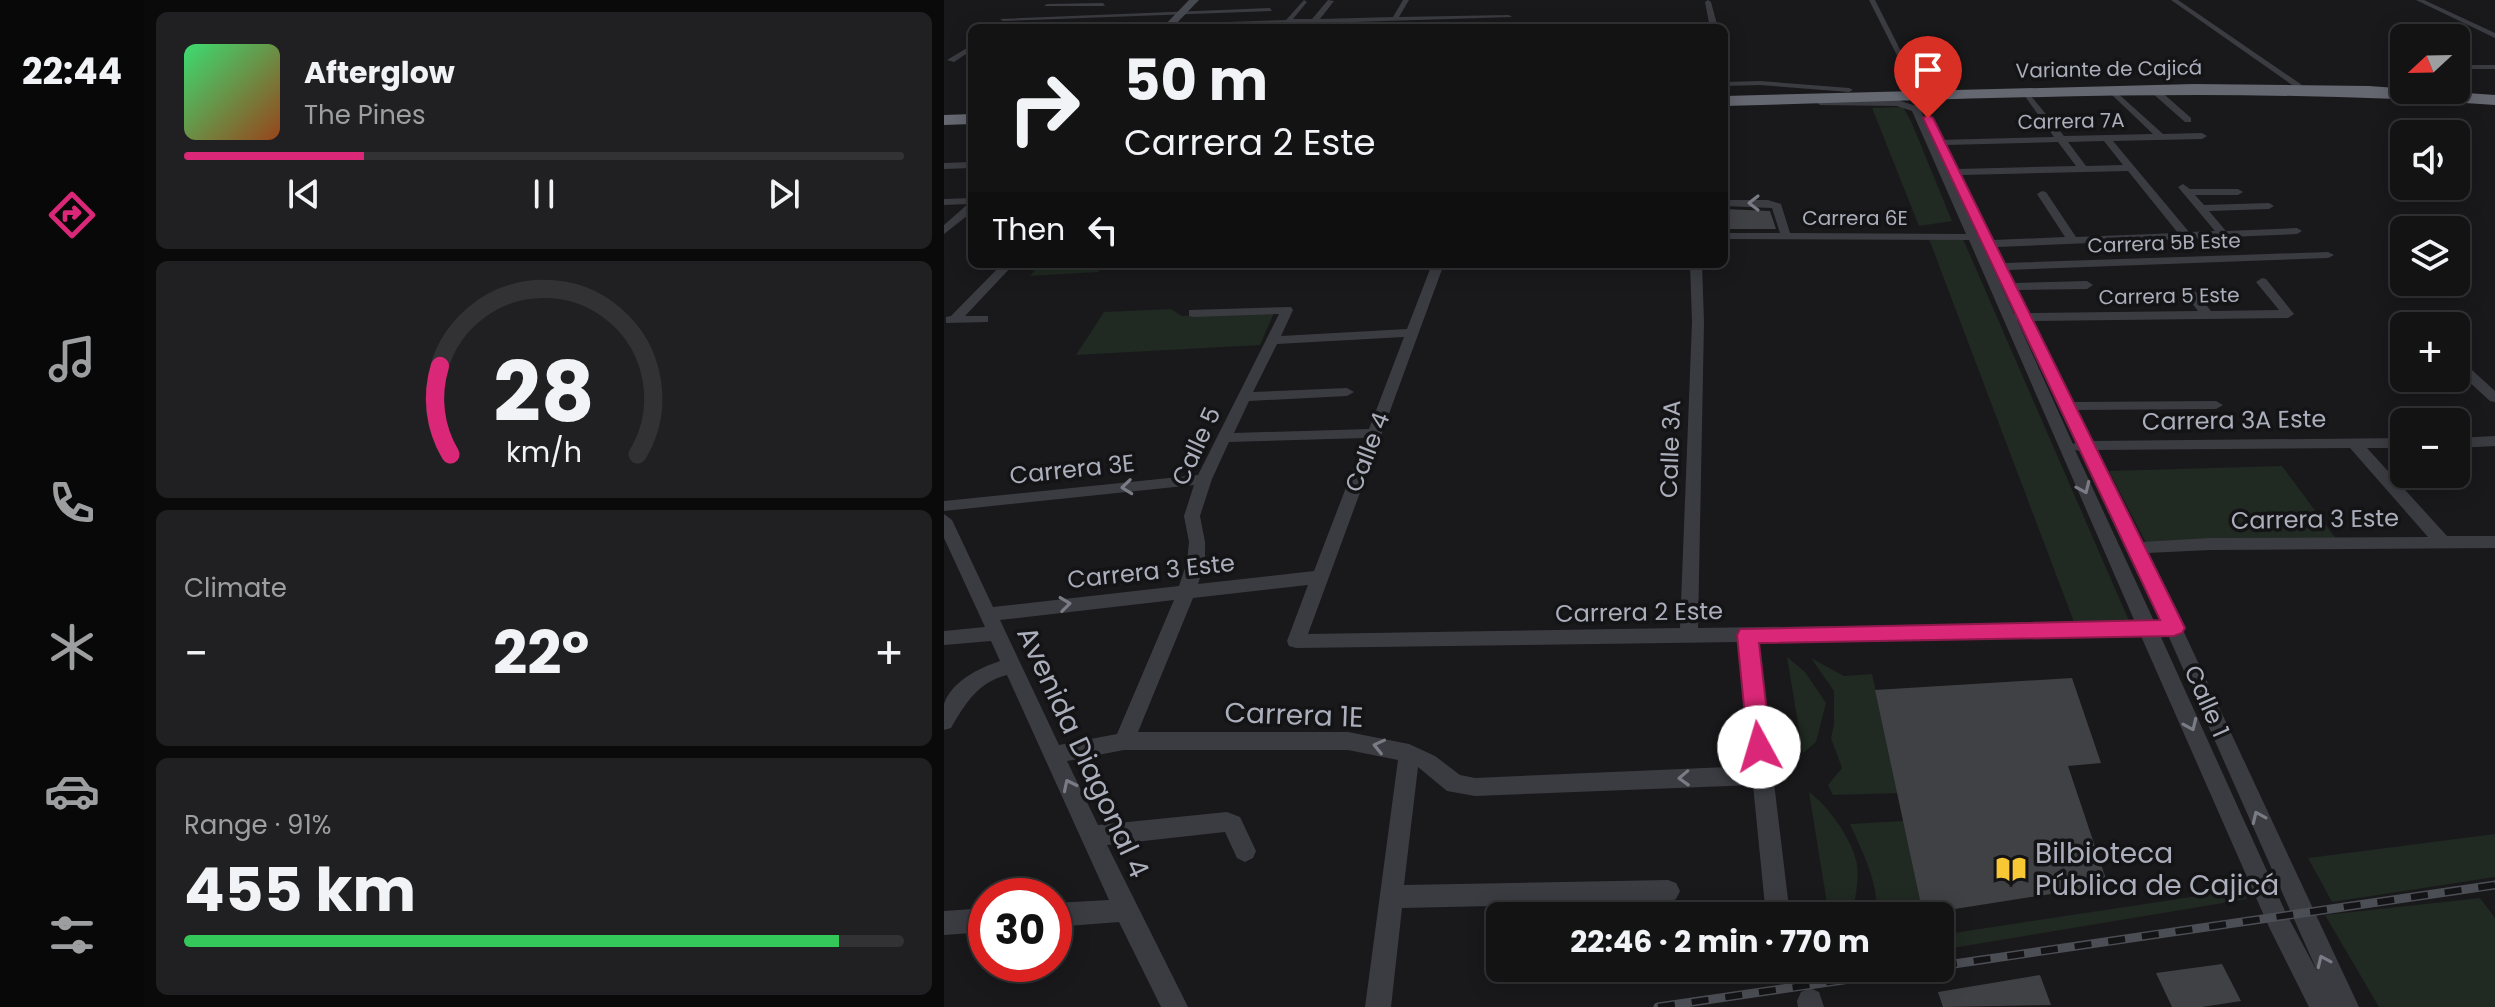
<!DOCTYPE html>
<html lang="en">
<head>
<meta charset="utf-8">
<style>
	body { margin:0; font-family:Poppins,sans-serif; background:#202022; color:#f1f3f6; height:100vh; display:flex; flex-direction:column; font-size:30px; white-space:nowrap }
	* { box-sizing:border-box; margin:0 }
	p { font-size:26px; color:#9d9ea0 }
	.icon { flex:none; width:44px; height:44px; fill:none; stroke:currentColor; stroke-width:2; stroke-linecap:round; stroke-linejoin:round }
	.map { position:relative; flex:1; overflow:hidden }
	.sheet { display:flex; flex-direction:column; gap:12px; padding:12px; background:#0a0a0b; width:800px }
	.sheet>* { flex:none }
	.guide { position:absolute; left:24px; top:24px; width:760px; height:244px; border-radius:12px; box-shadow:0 4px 20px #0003,0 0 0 2px #323234; background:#131314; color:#f1f3f6; overflow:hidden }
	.needle { width:52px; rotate:248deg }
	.tools { position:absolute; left:1446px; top:24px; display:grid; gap:16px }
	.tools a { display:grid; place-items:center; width:80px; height:80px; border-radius:12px; background:#131314; box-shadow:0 4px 20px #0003,0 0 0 2px #323234; font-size:40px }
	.speed { position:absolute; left:24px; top:878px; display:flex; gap:16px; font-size:40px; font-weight:700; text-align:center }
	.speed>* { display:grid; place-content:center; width:104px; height:104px; border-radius:50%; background:#131314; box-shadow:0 4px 20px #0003,0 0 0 2px #323234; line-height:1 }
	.speed .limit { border:12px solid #d22; background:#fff; color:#111 }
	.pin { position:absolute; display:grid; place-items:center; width:68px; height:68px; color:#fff; margin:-82px -34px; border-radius:50% 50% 50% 0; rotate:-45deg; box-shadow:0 0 8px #0007 }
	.pin .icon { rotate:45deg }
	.me { position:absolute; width:88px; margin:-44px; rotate:354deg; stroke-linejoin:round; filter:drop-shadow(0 0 6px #0008) }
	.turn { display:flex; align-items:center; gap:28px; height:168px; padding:0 24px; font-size:36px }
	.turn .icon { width:104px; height:104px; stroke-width:2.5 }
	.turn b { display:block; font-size:56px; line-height:68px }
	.then { display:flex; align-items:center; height:76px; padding:0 24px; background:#0003; gap:16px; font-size:30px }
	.big { font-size:60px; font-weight:700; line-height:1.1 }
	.sheet .widget { flex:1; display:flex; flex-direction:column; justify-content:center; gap:12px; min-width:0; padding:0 28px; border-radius:12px; background:#202022 }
	.sheet .dial { align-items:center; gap:0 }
	.dial svg { height:208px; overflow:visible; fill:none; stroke:#323234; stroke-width:7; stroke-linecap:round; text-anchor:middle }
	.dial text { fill:#f1f3f6; stroke:none }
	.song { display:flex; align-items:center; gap:24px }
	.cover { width:96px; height:96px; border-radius:12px; background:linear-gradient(135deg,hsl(140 70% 55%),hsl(20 70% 35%)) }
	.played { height:8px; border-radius:4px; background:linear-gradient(90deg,#db2777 25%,#323234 25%) }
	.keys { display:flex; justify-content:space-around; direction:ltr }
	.heat { display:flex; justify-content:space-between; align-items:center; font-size:44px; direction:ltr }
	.charge { height:12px; border-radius:6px; background:linear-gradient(90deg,#34c759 91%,#323234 0) }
	.trip { position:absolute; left:542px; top:902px; width:468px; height:80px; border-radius:12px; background:#131314; box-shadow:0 4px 20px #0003,0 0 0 2px #323234; font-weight:700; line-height:80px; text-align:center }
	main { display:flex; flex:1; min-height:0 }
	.dock { display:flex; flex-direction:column; width:144px; justify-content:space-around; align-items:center; background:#080808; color:#9d9ea0 }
	.dock .icon { width:56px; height:56px }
	.dock .selected { color:#db2777 }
	.dock b { font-size:36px; color:#f1f3f6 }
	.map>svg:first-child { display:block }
	.green { fill:#202922 }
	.building { fill:#404145 }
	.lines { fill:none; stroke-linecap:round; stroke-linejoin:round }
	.street { fill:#3b3c42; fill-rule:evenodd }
	.secondary { fill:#474950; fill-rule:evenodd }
	.highway { fill:#656771; fill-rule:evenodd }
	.rail-casing { stroke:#4c4e55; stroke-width:9 }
	.rail { stroke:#141416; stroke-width:6; stroke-dasharray:17; stroke-linecap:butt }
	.oneway { stroke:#797b85 }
	.route { fill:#db2777; stroke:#8e194d; stroke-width:2 }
	.labels { text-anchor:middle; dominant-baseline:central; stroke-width:7; stroke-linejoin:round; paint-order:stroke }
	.far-street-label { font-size:20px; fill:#abaebb; stroke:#141416 }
	.street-label { font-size:24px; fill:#abaebb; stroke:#141416 }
	.near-street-label { font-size:28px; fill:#abaebb; stroke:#141416 }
	.near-poi-label { font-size:28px; fill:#abaebb; stroke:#141416; text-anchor:start }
</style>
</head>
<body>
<main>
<nav class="dock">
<b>22:44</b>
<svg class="icon selected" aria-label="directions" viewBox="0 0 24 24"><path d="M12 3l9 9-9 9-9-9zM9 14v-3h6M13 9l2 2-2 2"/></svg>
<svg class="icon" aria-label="music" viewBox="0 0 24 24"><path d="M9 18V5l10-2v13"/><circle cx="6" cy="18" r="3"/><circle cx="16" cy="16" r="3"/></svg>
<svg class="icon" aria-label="phone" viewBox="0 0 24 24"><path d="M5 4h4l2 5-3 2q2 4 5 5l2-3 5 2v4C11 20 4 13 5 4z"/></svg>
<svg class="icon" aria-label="climate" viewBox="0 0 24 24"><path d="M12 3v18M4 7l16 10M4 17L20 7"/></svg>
<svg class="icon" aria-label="car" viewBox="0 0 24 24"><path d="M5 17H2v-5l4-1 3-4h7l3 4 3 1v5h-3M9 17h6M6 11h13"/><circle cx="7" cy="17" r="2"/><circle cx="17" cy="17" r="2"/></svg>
<svg class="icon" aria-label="filters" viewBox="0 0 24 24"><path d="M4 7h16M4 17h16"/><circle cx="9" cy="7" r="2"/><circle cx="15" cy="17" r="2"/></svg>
</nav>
<section class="sheet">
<div class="widget">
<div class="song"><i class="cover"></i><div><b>Afterglow</b><p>The Pines</p></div></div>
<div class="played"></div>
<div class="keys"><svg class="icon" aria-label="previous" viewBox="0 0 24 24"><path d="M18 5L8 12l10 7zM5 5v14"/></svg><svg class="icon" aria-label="pause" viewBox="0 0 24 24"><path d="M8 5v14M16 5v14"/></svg><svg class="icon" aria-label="next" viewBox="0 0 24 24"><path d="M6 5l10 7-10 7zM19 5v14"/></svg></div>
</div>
<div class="widget dial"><svg viewBox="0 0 100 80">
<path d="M14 69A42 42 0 1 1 86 69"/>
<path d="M14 69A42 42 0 0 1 10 35" stroke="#db2777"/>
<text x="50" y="56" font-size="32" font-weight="700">28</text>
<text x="50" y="72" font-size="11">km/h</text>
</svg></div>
<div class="widget"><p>Climate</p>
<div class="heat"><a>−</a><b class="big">22°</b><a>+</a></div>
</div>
<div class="widget"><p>Range · 91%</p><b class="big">455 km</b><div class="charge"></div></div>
</section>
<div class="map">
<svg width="1551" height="1007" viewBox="0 0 1551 1007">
	<rect width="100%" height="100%" fill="#19191b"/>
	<!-- green -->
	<path class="green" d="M959 107 967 121 1008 221 975 226 928 108Z
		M985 239H1019L1186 623 1130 622Z
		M96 264H160L154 272 86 276Z
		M227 309 238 316 330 313 316 345 132 355 160 312Z
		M1338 466 1393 540 1202 543 1165 471Z
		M843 657 861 672 882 703 872 742 859 753Z
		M867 658 900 676 928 674 955 793 889 795 884 785 898 768 887 738 890 724V691Z
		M865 792C884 805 910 842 913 865 915 881 911 900 908 916H885Z
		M960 821 979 914 933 916C934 881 920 856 906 824Z
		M1551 834V877L1388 902 1364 858Z
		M1300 889 1303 899 996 950V935Z
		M1536 898 1551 918V1007H1435L1381 915Z"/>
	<!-- building -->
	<path class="building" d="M780 209 826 211 832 229H780Z
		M1128 678 1157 763 1124 766 1164 885 979 914 931 690Z
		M1278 964 1297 1001 1258 1007H1228L1212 973Z
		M1096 975 1107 1005 999 1007 994 992Z"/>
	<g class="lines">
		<!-- street -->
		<path class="street" d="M360 0 363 2 349 19H368L384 0 390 1 376 19 449 17 459 0H465L455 17 565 15 568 17 346 24 342 26 339 24 227 26 223 24 342 20Z
			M764 0 767 2 774 28H766L761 2Z
			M925 0H931L977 91 970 89Z
			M1227 0H1234L1358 85 1351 87Z
			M1472 0H1480L1551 33V38Z
			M159 3 161 6H100L103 4Z
			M326 8 328 11 59 21 56 19Z
			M28 45V50L10 62 3 60Z
			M1512 65H1551V69H1512Z
			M816 81 905 88 909 90 905 92 816 85 780 86V82Z
			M1512 84 1527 91 1528 93 1521 95 1512 89Z
			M1207 88H1213L1247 118V122H1241L1207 92Z
			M1169 89 1219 134 1258 133 1263 136 1258 139 1169 141 1245 232 1271 231 1234 187 1239 184 1246 189H1294L1299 192 1294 195H1251L1260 205 1325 203 1330 206 1325 209 1265 211 1282 231 1353 228 1358 231 1353 234 1053 247 1061 263 1384 252 1390 255 1384 258 1064 270 1070 283 1143 281 1149 285 1143 289 1074 290 1085 313 1254 311 1240 293 1246 289 1250 290 1267 311 1335 310 1312 282 1318 278 1322 279 1350 314 1344 318 1089 321 1128 402 1272 401 1279 405 1272 409 1133 410 1148 441 1460 438V448H1423L1503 536H1551V548L1266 550 1203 553 1415 1007H1365L1325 927 1197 636 813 641 846 916H822L809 785 531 796 503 791 474 767 460 885 724 880 732 883 736 891 732 899 724 902 458 908 447 1007H421L454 760 404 750H180L123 761 154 825 283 812 296 817 312 851 309 858 301 862 293 858 281 832 163 845 244 1007H217L175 922 110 927V903L165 900 63 675C34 682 21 704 7 728L0 730C0 723 0 711 0 704 8 681 35 668 56 661L47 641 0 645V631L41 627 0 538V514L8 520 49 607 235 586 243 562 245 542 240 516 250 485 0 511V501L254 475 335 314 249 317 245 316V310L347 307 349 310 337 336 463 329 488 264H500L364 634 736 628 748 322 746 264H758L760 322 754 628 1191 622 1025 240 780 239V233H836L828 208 780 206V200H824L837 204 846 233 1022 234 968 111 953 106 876 105 872 102 873 100H954L975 107 1004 169H1005L993 140 1110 137 1078 92 1082 90 1120 136 1209 134 1166 93ZM1160 141 1179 165 1142 166 1124 142ZM1114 142 1132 166 1014 169 1002 145ZM1184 171 1234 233 1132 237 1102 192 1098 191 1093 194 1121 237 1049 240 1017 175ZM1006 175H1007L1035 234H1033ZM1038 239 1039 244 1073 314H1070L1036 240ZM1073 320 1076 321 1133 442 1129 444ZM460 337 425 429 290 433 305 401 403 396 410 392 403 388 309 392 333 344ZM421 438 370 571 254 584 261 562V542L256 516 268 479 285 442ZM1406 448 1484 537 1266 538 1197 542 1152 450ZM1131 450 1137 451 1218 621H1210ZM364 585 343 641 345 646 352 648 794 642 807 766 531 778 516 775 491 756 465 744 404 732H194L249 598ZM230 600 173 734 115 745 56 620ZM1216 635H1224L1374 973 1341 911Z
			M28 162V168L0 169V163Z
			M28 198V212L0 234V225L24 204 0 205V199Z
			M58 264H70L21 316H44V322L2 323V317L7 316Z
			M1512 359 1517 360 1551 391V402L1546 401 1512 370Z
			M1551 436V446L1512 448V438Z
			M42 908V932L0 935V911Z
			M828 968H852L849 979 840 982 831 979Z
			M866 988 875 992 880 1007H854L853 1001 857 992Z"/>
		<!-- secondary -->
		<path class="secondary" d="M245 0H255L228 28H218Z"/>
		<!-- highway -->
		<path class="highway" d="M1250 84 1425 86 1551 95V105C1294 86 1037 99 780 106V96Z
			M28 114V124L0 125V115Z"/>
		<!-- rail casing -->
		<g class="rail-casing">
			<path id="rail" d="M996 966 1551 885
				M714 1007 982 968"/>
		</g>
		<!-- rail -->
		<use href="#rail" class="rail"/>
	</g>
	<!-- one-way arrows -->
	<defs><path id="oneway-chevron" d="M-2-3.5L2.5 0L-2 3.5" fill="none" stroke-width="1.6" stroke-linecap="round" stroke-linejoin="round" transform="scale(2)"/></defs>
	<g class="oneway">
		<use href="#oneway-chevron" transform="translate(810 203) rotate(-180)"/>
		<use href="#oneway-chevron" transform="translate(183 487) rotate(174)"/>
		<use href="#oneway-chevron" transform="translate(1140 488) rotate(66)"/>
		<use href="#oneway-chevron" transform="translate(121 604) rotate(-7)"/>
		<use href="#oneway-chevron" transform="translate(1247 725) rotate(66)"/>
		<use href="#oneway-chevron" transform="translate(435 746) rotate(-167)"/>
		<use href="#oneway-chevron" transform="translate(740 778) rotate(178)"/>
		<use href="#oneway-chevron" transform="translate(125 785) rotate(-116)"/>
		<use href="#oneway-chevron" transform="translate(1314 817) rotate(-114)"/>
		<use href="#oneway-chevron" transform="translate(1379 961) rotate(-114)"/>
	</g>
	<!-- route -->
	<path class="route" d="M984 115 989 118 1241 628 1238 633 1230 636 815 643 827 747 824 754 815 757 807 754 804 747 793 635 796 629 1216 620 979 118Z"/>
	<!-- icons -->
	<defs>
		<g id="library-bare" transform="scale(2.4)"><path d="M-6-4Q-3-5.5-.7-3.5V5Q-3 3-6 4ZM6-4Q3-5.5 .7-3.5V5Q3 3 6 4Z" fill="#f8c734" stroke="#141416" stroke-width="2.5" paint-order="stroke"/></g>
	</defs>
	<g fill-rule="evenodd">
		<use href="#library-bare" x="1067" y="869"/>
	</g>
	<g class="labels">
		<!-- far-street labels -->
		<g class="far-street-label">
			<text transform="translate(1165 69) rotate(-1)">Variante de Cajicá</text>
			<text transform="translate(1127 121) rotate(-1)">Carrera 7A</text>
			<text x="911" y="218">Carrera 6E</text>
			<text transform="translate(1220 243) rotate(-2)">Carrera 5B Este</text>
			<text transform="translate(1225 296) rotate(-1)">Carrera 5 Este</text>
		</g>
		<!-- street labels -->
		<g class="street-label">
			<text transform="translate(1290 420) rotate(-1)">Carrera 3A Este</text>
			<text transform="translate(252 446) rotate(-65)">Calle 5</text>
			<text transform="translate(726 449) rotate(-88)">Calle 3A</text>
			<text transform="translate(423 452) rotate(-69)">Calle 4</text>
			<text transform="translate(128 469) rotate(-6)">Carrera 3E</text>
			<text transform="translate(1371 519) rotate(-1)">Carrera 3 Este</text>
			<text transform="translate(207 571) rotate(-6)">Carrera 3 Este</text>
			<text transform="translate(695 612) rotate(-1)">Carrera 2 Este</text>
			<text transform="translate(1263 701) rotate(66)">Calle 1</text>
		</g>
		<!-- near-street labels -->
		<g class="near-street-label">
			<text transform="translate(350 715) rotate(2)">Carrera 1E</text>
			<text transform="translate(139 752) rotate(65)">Avenida Diagonal 4</text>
		</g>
		<!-- near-poi labels -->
		<g class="near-poi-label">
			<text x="1091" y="853">Bilbioteca<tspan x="1091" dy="32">Pública de Cajicá</tspan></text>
		</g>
	</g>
</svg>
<div class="tools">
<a><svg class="needle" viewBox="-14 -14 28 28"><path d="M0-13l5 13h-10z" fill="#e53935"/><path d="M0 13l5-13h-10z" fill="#9d9ea0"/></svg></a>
<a><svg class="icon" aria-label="sound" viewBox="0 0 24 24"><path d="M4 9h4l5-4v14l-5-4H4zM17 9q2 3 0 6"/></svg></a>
<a><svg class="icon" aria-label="layers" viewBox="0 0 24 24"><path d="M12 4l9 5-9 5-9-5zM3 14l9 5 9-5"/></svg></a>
<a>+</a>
<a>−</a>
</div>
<div class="speed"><div class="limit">30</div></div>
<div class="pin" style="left:984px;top:118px;background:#d93025"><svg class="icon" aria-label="arrive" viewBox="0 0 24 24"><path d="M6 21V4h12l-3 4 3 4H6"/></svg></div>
<svg class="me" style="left:815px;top:747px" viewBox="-20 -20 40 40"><circle r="19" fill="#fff"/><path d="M0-13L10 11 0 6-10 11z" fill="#db2777"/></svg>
<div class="trip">22:46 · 2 min · 770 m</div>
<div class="guide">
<div class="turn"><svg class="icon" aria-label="right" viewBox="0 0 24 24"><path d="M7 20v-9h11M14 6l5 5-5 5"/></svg><div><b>50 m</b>Carrera 2 Este</div></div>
<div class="then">Then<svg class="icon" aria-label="left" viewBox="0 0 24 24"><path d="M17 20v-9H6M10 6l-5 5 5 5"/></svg></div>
</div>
</div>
</main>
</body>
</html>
